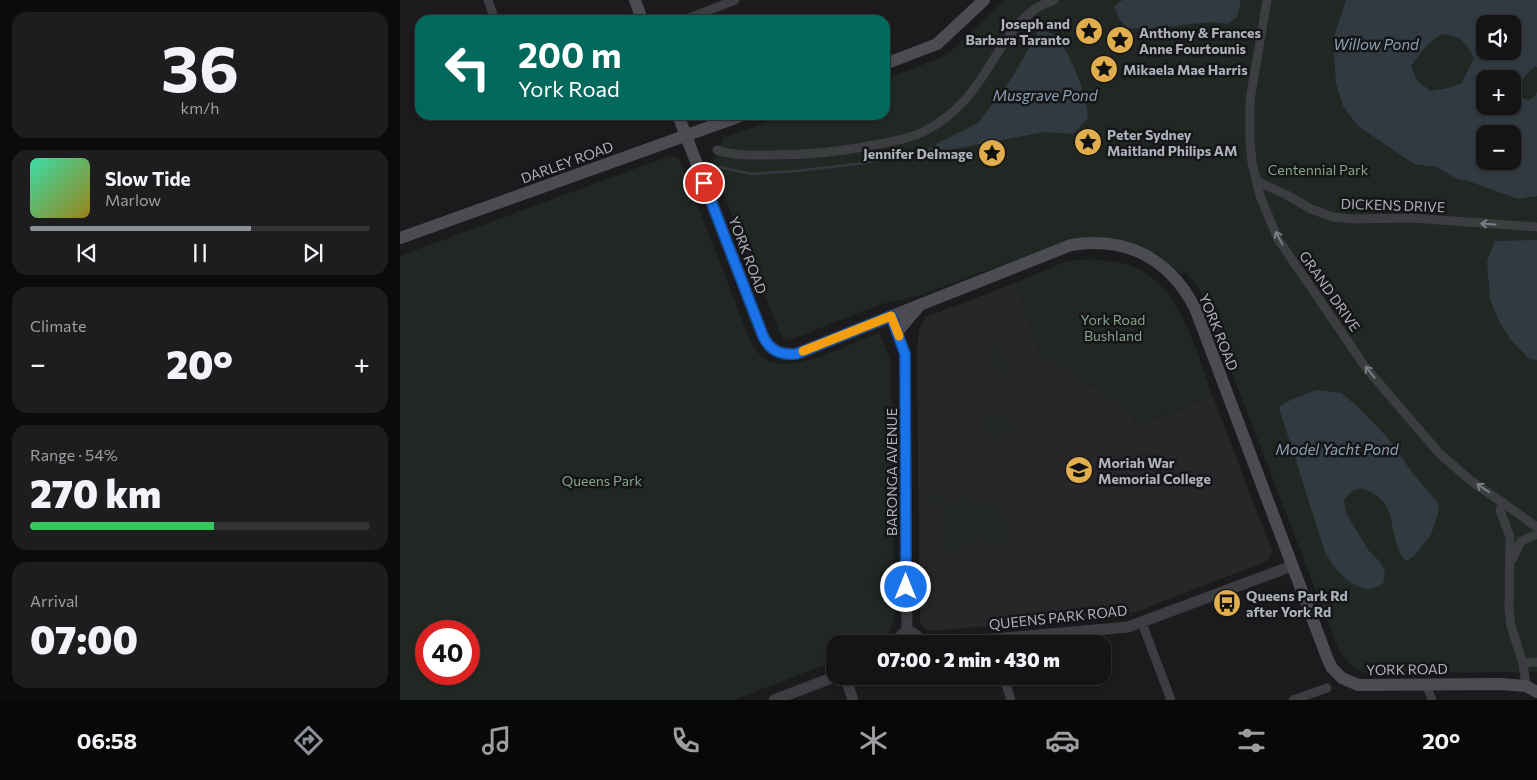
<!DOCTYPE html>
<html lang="en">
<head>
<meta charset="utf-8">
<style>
	body { margin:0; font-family:Commissioner,sans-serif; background:#1d1d1f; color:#f1f3f6; height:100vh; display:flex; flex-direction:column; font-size:19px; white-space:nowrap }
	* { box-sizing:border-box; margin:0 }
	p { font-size:16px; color:#9d9ea1 }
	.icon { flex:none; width:28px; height:28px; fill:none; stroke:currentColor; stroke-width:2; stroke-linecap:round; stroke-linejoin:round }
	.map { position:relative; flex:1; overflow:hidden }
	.side { display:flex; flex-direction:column; gap:12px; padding:12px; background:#0b0b0c; width:400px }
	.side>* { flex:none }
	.guide { position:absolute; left:15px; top:15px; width:475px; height:105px; border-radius:15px; box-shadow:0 1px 4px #0004,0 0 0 1px #333335; background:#00695c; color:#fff; overflow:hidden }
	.buttons { position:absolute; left:1076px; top:15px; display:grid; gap:10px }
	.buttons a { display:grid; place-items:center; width:45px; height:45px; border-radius:10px; background:#141416; box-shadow:0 1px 4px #0004,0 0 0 1px #333335; font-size:25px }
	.speed { position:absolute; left:15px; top:620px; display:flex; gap:10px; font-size:25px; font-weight:700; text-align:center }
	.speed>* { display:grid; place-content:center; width:65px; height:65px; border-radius:50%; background:#141416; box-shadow:0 1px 4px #0004,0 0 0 1px #333335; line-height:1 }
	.speed .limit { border:8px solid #d22; background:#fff; color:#111 }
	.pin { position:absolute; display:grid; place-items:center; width:42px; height:42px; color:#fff; margin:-21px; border:2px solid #fff; border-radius:50%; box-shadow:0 1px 5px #0007 }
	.me { position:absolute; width:55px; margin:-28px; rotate:0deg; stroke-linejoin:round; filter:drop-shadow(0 0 4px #0008) }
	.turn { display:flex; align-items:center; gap:18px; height:105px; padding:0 20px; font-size:22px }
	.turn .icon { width:65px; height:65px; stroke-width:2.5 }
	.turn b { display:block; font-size:35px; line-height:42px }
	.big { font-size:38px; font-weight:800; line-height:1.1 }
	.side .widget { flex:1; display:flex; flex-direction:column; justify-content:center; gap:8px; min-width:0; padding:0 18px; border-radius:15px; background:#1d1d1f }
	.side .dial { align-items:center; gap:0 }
	.dial b { font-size:65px; line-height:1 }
	.song { display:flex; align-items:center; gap:15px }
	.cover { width:60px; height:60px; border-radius:8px; background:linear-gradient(135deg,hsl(160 70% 55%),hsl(50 70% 35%)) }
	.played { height:5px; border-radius:2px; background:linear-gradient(90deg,#8c9099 65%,#333335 65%) }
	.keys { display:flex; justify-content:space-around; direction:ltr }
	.heat { display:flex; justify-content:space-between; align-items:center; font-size:28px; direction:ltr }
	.charge { height:8px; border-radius:4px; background:linear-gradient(90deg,#34c759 54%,#333335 0) }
	.trip { position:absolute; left:426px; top:635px; width:285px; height:50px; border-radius:15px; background:#141416; box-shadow:0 1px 4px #0004,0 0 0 1px #333335; font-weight:800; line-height:50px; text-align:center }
	.dock { display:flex; height:80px; justify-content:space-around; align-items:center; background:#080809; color:#9d9ea1 }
	.dock .icon { width:35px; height:35px }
	.dock .selected { color:#8c9099 }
	.dock b { font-size:22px; color:#f1f3f6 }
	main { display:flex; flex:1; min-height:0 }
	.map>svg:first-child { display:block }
	.built { fill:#27272a }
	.green { fill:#212722; fill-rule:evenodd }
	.water { fill:#313a40; fill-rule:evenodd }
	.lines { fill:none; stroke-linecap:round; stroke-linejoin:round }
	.stream { stroke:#313a40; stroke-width:2.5 }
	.minor { stroke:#3c3d41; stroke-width:9 }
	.tertiary { stroke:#3c3d41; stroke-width:11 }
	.secondary { stroke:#4a4c51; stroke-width:12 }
	.oneway { stroke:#7b7d84 }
	.route-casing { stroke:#114b97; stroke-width:12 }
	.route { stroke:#1a73e8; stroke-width:9 }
	.slow { stroke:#f59e0b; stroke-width:9 }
	.labels { text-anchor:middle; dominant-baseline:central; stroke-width:5; stroke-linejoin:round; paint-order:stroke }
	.poi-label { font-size:14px; font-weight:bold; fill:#aeb2bb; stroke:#161618; text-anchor:start }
	.street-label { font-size:14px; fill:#aeb2bb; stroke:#161618 }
	.park-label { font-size:14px; fill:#87a489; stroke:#161618 }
	.water-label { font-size:15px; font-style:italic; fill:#89a0b2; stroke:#161618 }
</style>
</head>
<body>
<main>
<section class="side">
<div class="widget dial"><b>36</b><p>km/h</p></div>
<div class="widget">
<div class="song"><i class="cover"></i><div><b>Slow Tide</b><p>Marlow</p></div></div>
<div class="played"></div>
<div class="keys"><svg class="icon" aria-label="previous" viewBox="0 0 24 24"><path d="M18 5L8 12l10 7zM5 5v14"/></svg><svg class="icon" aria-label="pause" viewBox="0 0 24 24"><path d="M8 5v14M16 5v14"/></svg><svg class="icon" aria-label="next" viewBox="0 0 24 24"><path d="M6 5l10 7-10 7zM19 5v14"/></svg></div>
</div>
<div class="widget"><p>Climate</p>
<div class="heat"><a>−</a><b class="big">20°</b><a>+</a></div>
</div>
<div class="widget"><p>Range · 54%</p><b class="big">270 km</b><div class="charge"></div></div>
<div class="widget"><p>Arrival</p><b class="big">07:00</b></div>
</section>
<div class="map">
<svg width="1137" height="700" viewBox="0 0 1137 700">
	<rect width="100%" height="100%" fill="#1b1b1d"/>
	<!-- built -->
	<path class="built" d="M615 283 639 353 731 411 737 426 813 397 872 551 867 561 736 612 651 621 527 631 520 622 518 456 517 355 519 328 526 317Z"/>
	<!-- green -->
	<path class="green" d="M605 0H1137V672L964 673C951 666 944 659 937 646L800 290 786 273 781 274 758 254 723 241H667L518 296 482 304 392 339 387 340 382 338 312 165 323 138 385 115H485V79L536 60 549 53ZM1085 24H1112V51H1085ZM1085 79H1112V106H1085ZM1085 134H1112V161H1085Z
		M269 156 277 157 280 160 352 345C357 351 361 358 369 361 396 373 452 343 479 332L491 362 494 613C493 626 491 636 479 644H435V661L333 700H0V256ZM26 631H69V674H26Z
		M692 259C703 261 715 261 726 264 780 279 796 351 813 397L737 426 731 411 639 353 615 283 666 261Z
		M597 345 610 381 601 379 589 348Z
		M606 414 613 432 591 440 581 416Z
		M542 494 562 547 542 555 543 505 524 504 523 502Z
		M568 498 583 537 562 545 548 506Z
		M594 499 609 538 588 545 574 506Z"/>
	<!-- water -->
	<path class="water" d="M725 0H841L837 17 827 24 810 22 748 29 728 28 720 20 714 7 720 1Z
		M946 0H1137V67H1134C1126 74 1116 85 1120 97L1128 100 1134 97 1137 92V196L1118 199 1068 181 1057 179 1037 167 1014 164 958 126 943 106 936 83 933 39ZM1085 24H1112V51H1085ZM1041 34C1061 36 1065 41 1074 58L1062 83 1048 88 1031 91 1018 82 1011 66 1025 47ZM1085 79H1112V106H1085ZM1085 134H1112V161H1085Z
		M639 30 657 35C672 61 686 89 688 118L673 134 645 132 538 152 536 144 578 123 613 76Z
		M1137 240V360L1129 359 1110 339 1099 321 1090 300 1087 261 1095 241Z
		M916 390 941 393 957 406 987 437 1014 475 1039 504 1038 513 1031 535 1014 556 1006 561C1002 558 1000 554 998 548 989 525 995 500 966 490 956 486 950 492 944 500L946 513 969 551 980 562 985 572 983 584C959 600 935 571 925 552L880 411 879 407 886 402Z"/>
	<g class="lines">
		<!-- stream -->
		<path class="stream" d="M319 167 352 174 396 171 465 163 537 148"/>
		<!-- minor -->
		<path class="minor" d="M88 0 95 20
			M867 0 850 100V141L852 162 860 196 878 239 966 368 1039 453 1070 480 1137 527
			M284 20 335 0
			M317 150C333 156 353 155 370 155 408 155 442 152 479 144 494 141 509 139 523 132 539 124 553 113 565 100 590 72 605 31 634 10 640 5 648 3 654 0
			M856 181 887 195 911 209 933 217 952 219 1012 218 1137 227
			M1103 502 1100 510 1110 537 1109 609 1111 626 1123 663 1126 686
			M1113 558 1121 541 1137 534
			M742 623 771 700
			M1123 663 1137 662
			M603 676 611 700
			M1026 684 1032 700
			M893 700 927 688"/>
		<!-- tertiary -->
		<path class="tertiary" d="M491 316 505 354 507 631
			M501 644 500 640 502 634 510 631 518 637V644
			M537 644 728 627 892 566
			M445 676 453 700
			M374 700 437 676"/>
		<!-- secondary -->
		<path class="secondary" d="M235 0 242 20
			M485 64 537 44 584 0
			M278 115 363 336C370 350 380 355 396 354L671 245C726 236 769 258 795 308L928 660 932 668 942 678 958 685 1100 684 1126 686 1137 692
			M0 238 343 115
			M497 332 519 306"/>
	</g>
	<!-- one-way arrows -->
	<defs><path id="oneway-shaft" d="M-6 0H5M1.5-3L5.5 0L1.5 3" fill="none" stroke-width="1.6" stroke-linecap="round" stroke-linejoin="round" transform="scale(1.25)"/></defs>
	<g class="oneway">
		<use href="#oneway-shaft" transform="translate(1088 224) rotate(-176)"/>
		<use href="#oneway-shaft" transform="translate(879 238) rotate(-118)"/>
		<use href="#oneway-shaft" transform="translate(970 372) rotate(-129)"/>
		<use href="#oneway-shaft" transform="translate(1083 488) rotate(-146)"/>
	</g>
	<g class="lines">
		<!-- route casing -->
		<g class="route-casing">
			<path id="route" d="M304 183 363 336C370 351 380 355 396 354L491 316 505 354 506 587"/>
		</g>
		<!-- route -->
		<use href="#route" class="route"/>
		<!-- slow -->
		<path class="slow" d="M403 351 491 316 499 336"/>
	</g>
	<!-- icons -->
	<defs>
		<g id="sight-disc" transform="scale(1.4375)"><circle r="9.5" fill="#e2ad4d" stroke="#161618"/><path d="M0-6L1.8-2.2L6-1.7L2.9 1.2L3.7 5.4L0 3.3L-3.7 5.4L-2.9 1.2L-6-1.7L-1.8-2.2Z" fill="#111"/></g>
		<g id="school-disc" transform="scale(1.4375)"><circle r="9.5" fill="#e2ad4d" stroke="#161618"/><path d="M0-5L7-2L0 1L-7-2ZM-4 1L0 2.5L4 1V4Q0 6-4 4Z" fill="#111"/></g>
		<g id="bus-disc" transform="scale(1.4375)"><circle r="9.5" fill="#e2ad4d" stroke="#161618"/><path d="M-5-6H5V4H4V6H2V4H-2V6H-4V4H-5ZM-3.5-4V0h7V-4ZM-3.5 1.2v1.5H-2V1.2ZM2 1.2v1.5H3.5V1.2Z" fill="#111"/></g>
	</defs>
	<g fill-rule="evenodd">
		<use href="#sight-disc" x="689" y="31"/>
		<use href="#sight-disc" x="720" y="40"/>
		<use href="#sight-disc" x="704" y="69"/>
		<use href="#sight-disc" x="688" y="142"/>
		<use href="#sight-disc" x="592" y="153"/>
		<use href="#school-disc" x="679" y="470"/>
		<use href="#bus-disc" x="827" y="603"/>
	</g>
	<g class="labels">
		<!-- poi labels -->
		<g class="poi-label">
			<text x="670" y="23" text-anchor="end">Joseph and<tspan x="670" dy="16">Barbara Taranto</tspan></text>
			<text x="739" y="32">Anthony &amp; Frances<tspan x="739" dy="16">Anne Fourtounis</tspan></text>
			<text x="723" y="69">Mikaela Mae Harris</text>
			<text x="707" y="134">Peter Sydney<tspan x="707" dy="16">Maitland Philips AM</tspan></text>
			<text x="573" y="153" text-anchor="end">Jennifer DeImage</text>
			<text x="698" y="462">Moriah War<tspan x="698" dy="16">Memorial College</tspan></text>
			<text x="846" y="595">Queens Park Rd<tspan x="846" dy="16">after York Rd</tspan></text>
		</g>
		<!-- street labels -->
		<g class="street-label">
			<text transform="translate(167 162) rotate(-20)">DARLEY ROAD</text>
			<text transform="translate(993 205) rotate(2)">DICKENS DRIVE</text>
			<text transform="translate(348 255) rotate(69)">YORK ROAD</text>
			<text transform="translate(930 291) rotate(55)">GRAND DRIVE</text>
			<text transform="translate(819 332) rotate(68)">YORK ROAD</text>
			<text transform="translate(491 472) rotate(-90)">BARONGA AVENUE</text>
			<text transform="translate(658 617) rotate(-6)">QUEENS PARK ROAD</text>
			<text transform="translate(1007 669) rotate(-1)">YORK ROAD</text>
		</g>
		<!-- park labels -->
		<g class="park-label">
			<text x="918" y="169">Centennial Park</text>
			<text x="713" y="319">York Road<tspan x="713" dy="16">Bushland</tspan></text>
			<text x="202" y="480">Queens Park</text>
		</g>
		<!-- water labels -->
		<g class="water-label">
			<text x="976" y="44">Willow Pond</text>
			<text x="645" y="95">Musgrave Pond</text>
			<text x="937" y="449">Model Yacht Pond</text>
		</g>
	</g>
</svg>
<div class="buttons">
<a><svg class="icon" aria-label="sound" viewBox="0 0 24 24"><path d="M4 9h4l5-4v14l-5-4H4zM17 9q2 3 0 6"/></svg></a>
<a>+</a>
<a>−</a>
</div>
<div class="speed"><div class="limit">40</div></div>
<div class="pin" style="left:304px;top:183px;background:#d93025"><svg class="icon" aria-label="arrive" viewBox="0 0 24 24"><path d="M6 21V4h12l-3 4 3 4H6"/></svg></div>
<svg class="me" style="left:506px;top:587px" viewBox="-20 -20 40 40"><circle r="17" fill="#1a73e8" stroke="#fff" stroke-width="3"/><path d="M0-11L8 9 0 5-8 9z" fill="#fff"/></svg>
<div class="trip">07:00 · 2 min · 430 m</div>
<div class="guide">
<div class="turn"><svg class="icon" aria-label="left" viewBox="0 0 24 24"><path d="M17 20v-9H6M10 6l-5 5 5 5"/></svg><div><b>200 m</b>York Road</div></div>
</div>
</div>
</main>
<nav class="dock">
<b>06:58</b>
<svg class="icon selected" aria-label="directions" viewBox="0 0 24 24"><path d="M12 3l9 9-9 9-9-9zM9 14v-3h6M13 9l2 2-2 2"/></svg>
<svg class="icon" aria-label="music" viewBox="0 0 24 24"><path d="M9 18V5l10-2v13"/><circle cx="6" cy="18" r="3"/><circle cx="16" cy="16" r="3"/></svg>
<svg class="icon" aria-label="phone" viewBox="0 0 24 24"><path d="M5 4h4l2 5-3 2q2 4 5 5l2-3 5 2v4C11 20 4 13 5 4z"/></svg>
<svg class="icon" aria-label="climate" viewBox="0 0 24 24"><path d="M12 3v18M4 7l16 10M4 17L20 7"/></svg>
<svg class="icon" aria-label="car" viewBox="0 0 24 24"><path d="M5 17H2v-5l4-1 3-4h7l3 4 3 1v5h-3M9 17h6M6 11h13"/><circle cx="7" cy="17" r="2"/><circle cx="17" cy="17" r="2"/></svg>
<svg class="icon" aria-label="filters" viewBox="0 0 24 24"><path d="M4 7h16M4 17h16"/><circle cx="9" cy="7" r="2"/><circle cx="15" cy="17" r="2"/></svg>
<b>20°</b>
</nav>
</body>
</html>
